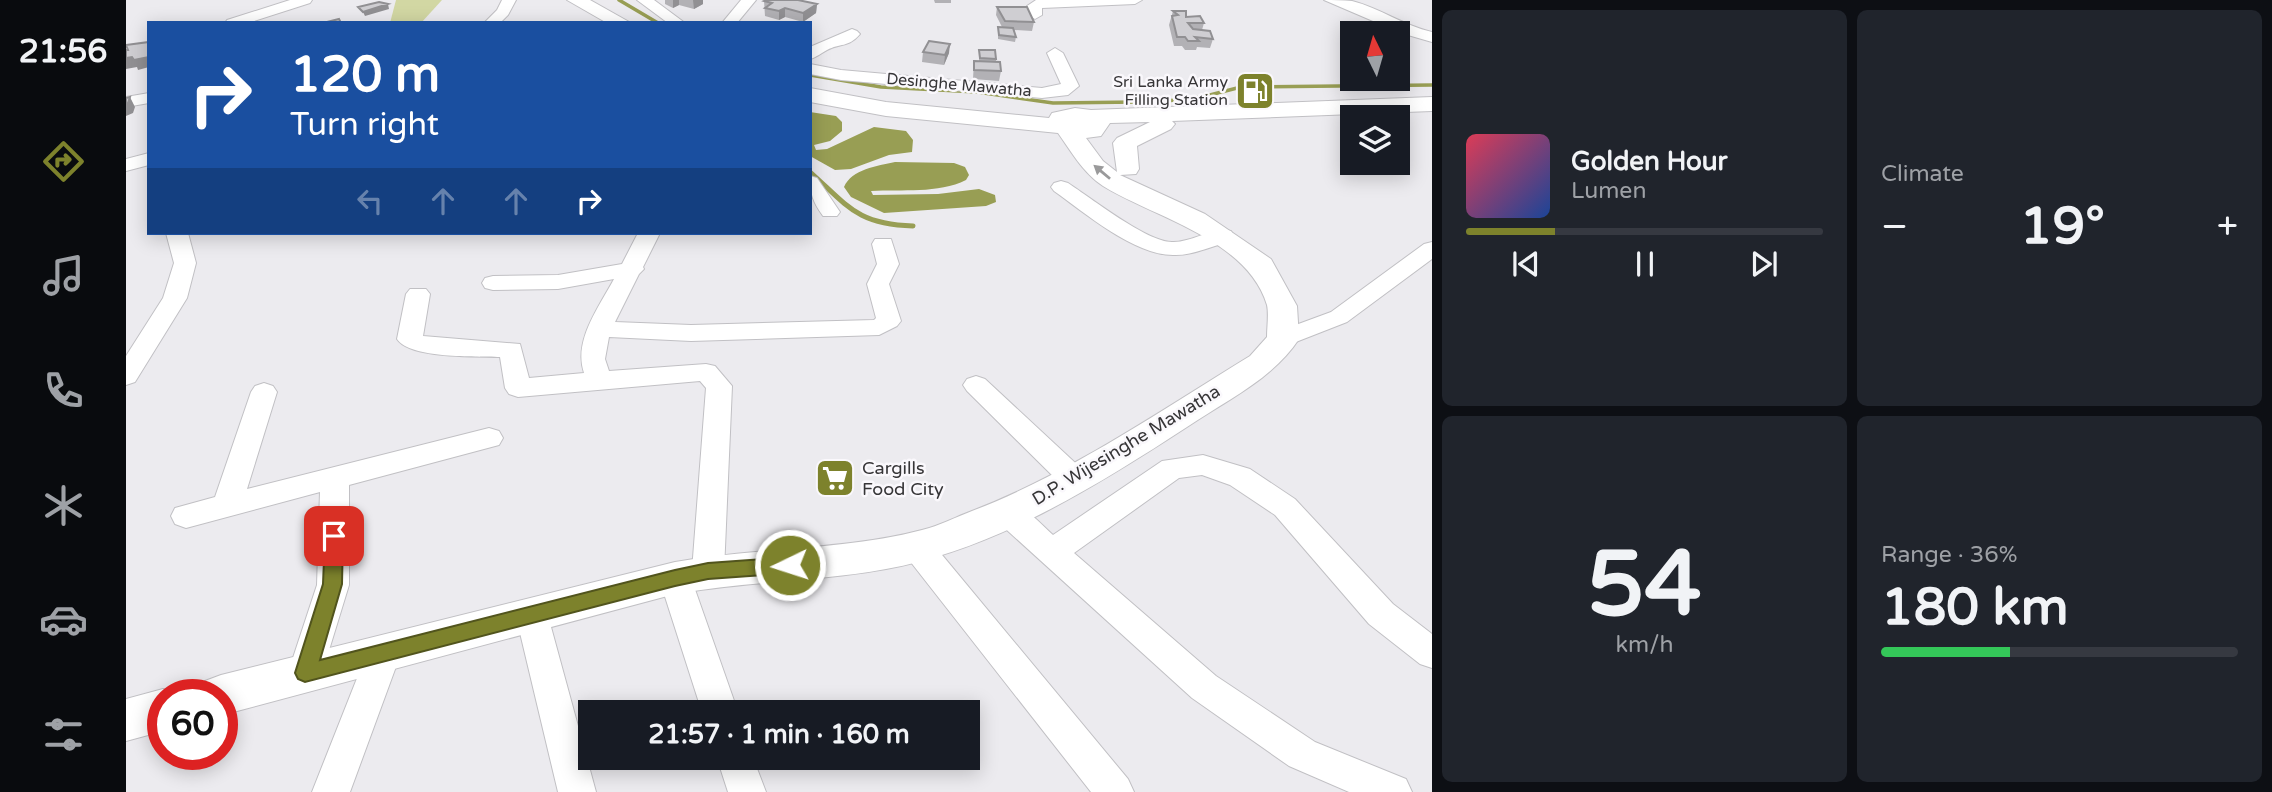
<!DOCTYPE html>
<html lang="en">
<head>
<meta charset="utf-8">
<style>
	body { margin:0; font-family:"Varela Round",sans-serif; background:#20242c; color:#f1f3f6; height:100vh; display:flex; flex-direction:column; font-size:26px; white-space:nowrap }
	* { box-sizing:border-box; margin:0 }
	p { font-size:23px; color:#9ea1a6 }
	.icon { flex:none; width:38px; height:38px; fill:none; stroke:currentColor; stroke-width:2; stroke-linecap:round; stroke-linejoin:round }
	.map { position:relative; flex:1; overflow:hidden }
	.side { display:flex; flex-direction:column; gap:10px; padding:10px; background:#0d0f14; width:840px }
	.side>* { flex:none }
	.top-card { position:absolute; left:21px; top:21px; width:665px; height:214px; border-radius:0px; box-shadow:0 4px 18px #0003; background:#1a4fa0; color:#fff; overflow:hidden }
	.needle { width:46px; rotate:355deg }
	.tools { position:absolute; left:1214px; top:21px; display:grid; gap:14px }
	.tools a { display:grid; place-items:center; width:70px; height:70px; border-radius:0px; background:#171b24; box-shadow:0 4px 18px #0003; font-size:35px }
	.speed { position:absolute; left:21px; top:679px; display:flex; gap:14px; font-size:35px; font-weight:700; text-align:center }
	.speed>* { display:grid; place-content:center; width:91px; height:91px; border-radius:50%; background:#171b24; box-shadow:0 4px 18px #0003; line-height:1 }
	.speed .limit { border:10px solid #d22; background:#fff; color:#111 }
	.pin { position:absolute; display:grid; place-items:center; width:60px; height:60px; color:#fff; margin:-30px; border-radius:14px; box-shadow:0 4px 10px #0006 }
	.me { position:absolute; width:77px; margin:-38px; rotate:266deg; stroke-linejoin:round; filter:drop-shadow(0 0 5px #0008) }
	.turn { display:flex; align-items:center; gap:24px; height:147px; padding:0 28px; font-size:32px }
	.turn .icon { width:91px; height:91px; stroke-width:2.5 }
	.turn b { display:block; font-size:49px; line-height:60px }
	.lanes { display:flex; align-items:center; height:66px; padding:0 28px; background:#0003; justify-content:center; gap:35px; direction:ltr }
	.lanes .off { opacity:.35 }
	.big { font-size:52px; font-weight:700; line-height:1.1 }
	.side .tile { flex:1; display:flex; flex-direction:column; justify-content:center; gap:10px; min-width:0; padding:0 24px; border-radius:10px; background:#20242c }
	.side .dial { align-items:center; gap:0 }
	.dial b { font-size:91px; line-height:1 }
	.song { display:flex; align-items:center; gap:21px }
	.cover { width:84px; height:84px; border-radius:10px; background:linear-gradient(135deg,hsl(350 70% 55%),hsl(220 70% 35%)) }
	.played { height:7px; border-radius:4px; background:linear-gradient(90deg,#7d822c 25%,#363941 25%) }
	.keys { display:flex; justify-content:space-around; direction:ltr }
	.heat { display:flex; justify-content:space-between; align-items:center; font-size:38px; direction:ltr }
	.charge { height:10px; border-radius:5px; background:linear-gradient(90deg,#34c759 36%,#363941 0) }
	.side .tiles { flex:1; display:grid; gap:10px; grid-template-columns:repeat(2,1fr) }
	.trip { position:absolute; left:452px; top:700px; width:402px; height:70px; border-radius:0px; background:#171b24; box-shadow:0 4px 18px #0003; font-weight:700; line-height:70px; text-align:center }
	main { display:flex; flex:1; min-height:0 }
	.dock { display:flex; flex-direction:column; width:126px; justify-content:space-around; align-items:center; background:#090b0e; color:#9ea1a6 }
	.dock .icon { width:49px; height:49px }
	.dock .selected { color:#7d822c }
	.dock b { font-size:32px; color:#f1f3f6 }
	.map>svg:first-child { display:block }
	.green { fill:#d2d7a3 }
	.water { fill:#989e54 }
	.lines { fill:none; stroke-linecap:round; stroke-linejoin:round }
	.stream-far1 { stroke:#989e54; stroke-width:3.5 }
	.stream { stroke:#989e54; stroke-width:5 }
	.minor-casing { stroke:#c1c0c4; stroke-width:2 }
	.major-casing { stroke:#c1c0c4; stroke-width:2 }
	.minor { fill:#fff; fill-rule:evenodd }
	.major { fill:#fff; fill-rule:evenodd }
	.wall { fill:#b2b1b5 }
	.shaded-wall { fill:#919093 }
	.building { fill:#cfced2; stroke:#919093; stroke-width:2 }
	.oneway { fill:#9a9a9b }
	.route { fill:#7d822c; stroke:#51541d; stroke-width:2 }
	.labels { text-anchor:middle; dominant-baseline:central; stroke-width:5; stroke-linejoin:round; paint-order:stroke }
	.far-poi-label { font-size:16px; fill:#363537; stroke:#faf8fc; text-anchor:end }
	.far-street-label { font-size:16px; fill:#363537; stroke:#faf8fc }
	.street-label { font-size:18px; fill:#363537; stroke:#faf8fc }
	.poi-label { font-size:18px; fill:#363537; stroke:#faf8fc; text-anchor:start }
</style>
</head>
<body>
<main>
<nav class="dock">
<b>21:56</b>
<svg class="icon selected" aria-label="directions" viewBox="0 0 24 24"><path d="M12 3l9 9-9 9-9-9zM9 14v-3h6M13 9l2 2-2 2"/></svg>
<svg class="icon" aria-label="music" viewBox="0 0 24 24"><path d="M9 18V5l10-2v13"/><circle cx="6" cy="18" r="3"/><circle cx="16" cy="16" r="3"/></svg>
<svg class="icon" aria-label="phone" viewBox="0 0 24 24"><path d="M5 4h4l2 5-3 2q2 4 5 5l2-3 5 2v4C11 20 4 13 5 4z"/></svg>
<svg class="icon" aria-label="climate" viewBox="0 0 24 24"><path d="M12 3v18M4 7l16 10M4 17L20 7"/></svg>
<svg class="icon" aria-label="car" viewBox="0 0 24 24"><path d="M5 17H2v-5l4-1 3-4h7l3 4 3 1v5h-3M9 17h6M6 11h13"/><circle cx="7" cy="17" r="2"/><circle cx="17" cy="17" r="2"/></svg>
<svg class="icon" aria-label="filters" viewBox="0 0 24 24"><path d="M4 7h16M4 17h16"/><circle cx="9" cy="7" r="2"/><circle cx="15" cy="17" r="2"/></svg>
</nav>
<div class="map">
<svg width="1306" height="792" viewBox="0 0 1306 792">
	<rect width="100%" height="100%" fill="#ecebef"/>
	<!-- green -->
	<path class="green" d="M270 0H316L295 23H264Z"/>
	<!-- water -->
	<path class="water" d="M684 112 710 116 716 122V131L704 141 688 145 690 150 701 149 748 127 780 131 787 140 786 152 763 155 725 169 709 170 684 156Z
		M769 162 828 163 839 167 843 175 840 180C812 194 776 189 745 191L747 195 812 194 853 189 869 195 870 202 860 206 758 213 725 197 718 187C726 169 751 166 769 162Z"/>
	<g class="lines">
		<!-- stream-far1 -->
		<path class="stream-far1" d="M493 0 532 23
			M684 75 755 87 851 92 927 103 1012 102
			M1033 102 1080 96 1115 87 1306 85"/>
		<!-- stream -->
		<path class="stream" d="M684 172C723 207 731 224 787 226"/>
		<!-- minor casing -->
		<g class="minor-casing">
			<path id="minor" d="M164 0H186L184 3 122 23H99L101 20Z
				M376 0H390L382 15 374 23H358L371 10Z
				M511 0H528L559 23H542Z
				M615 0H630L611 23H596Z
				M910 0H1016L1009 4 916 8V15L909 19 902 15 901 6Z
				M1198 0C1207 0 1217 0 1226 1 1254 8 1278 26 1306 32V42L1275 33Z
				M726 29 731 31 734 34C722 48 714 43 701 50 695 53 691 57 684 59V47Z
				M929 48 937 53 953 86 942 95 916 98 715 80 684 74V64L715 70 916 88 935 84 921 53Z
				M23 93V103L0 107V97Z
				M23 153V165L0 171V159Z
				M684 176 691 178 714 212 711 216H697C687 202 684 194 684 176Z
				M935 181 942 183C965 198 1021 242 1046 242 1066 243 1085 227 1105 231L1108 236 1105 241C1086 246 1066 256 1047 255 1008 255 959 213 928 191L925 187 928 183Z
				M40 233H62L70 263 61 298 9 382 0 385V356L37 298 48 263Z
				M512 233H534L517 267 518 269 513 274 489 322 565 325 748 320 750 318 741 284 751 264 746 244 749 239H765L773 264 763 284 775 321 771 326 753 335 565 341 483 337 479 359 483 371 580 364 589 366 606 386 598 571 593 580 582 584 571 580 566 571 580 388 574 381 392 397 383 394 379 388 374 357C350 356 284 359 271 339L280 294 284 289H300L304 294 297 336 394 344 403 378 458 373C447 341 473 307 488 279L432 289 367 290 359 288 356 283 359 278 367 276 432 275 496 264Z
				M1306 242V259L1221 322 1157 347 1148 345 1145 339 1148 333 1205 312 1298 244Z
				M850 376 859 379 959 472 963 480 959 488 949 491 939 488 841 391 837 385 841 379Z
				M138 383 147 386 151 392 121 489 363 428 373 431 377 438 373 445 223 485V585L196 673 191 684 179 688 167 684 162 673 191 585 194 492 60 528 49 524 45 516 49 508 89 497 125 392 129 386Z
				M1077 455 1124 469 1169 499 1267 604 1306 634V668L1294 664 1243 624 1149 515 1104 485 1076 475 1053 478 948 553 1090 676 1189 742 1280 779 1286 792H1223L1163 766 1066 698 872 522 868 514 872 506C895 499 911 521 927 535L1036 461Z
				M791 535 802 538 1002 779 1008 792H965L780 556 776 547 780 538Z
				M549 565 560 569 565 578 612 712H576L533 578 538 569Z
				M406 602 418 606 422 616 470 792H432L390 616 394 606Z
				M258 638 270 642 275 653 224 792H186L241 653 246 642Z
				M591 758H627L640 792H602Z"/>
		</g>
		<!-- major casing -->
		<g class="major-casing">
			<path id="major" d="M441 0H464L505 23H481Z
				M684 88 760 102 923 118 926 113 949 108 965 110 1306 97V111L1046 121 1049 124 1045 129 1011 146 1013 169 1010 174 994 175 1079 214 1145 259 1171 306 1173 339C1147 379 1099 401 1061 427 969 487 869 549 760 569 690 582 619 581 549 594L96 715V695H73L79 681 95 675 549 562C631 547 716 551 796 530 813 526 830 517 846 511 945 473 1034 411 1124 356L1141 337C1141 327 1143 314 1141 305 1121 239 1029 218 977 186 957 173 945 151 932 133L760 116 684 102ZM1024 122 991 138 987 143 991 172 977 161 960 138 975 136 984 123Z
				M37 689 52 695H37V731L0 741V699Z"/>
		</g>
		<!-- minor -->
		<use href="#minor" class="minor"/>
		<!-- major -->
		<use href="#major" class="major"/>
	</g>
	<!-- wall -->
	<path class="wall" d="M539 0H577V4L568 9 553 5 547 8 539 4Z
		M808 0H825V3H809Z
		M638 1 691 4 690 13 677 22 659 17 653 20 639 16Z
		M871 7 908 22 906 31 888 30 890 37 889 42 872 39V27H876L870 15Z
		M1047 11 1078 23 1076 30 1087 39 1084 48 1071 47 1070 50H1059L1056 46H1048L1043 25Z
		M853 50 870 59V62L875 71 873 81 847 79 848 61H853Z
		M797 52 823 53 818 65 796 62Z"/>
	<!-- shaded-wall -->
	<path class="shaded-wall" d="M547 0H553V5L547 8Z
		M567 0H577V4L568 9Z
		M262 4 263 9 239 16 237 12Z
		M691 4 690 13 677 22V13Z
		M659 8V17L653 20V11Z
		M824 44 823 53 818 65 819 55Z
		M23 57V67L12 70 11 67 0 69V58Z
		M4 97 9 107 7 113 0 116V104Z"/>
	<!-- building -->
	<path class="building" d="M640 0H672L691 4 677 13 659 8 653 11 639 8 646 3 638 1Z
		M253 2 262 4 237 12 232 7Z
		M871 7H901L908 22 879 21Z
		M1047 11H1060V17L1074 16 1078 23H1062L1067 29 1084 31 1087 39 1069 37 1073 41H1062L1059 37H1051L1046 16 1052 15Z
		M213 19 215 23H197Z
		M872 27 887 28 890 37 873 35Z
		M803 41 824 44 819 55 797 52Z
		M23 42V57L8 60 6 57 0 58V50H2L0 45Z
		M853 50H869L870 59 854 58Z
		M848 61 874 62 875 71 848 70Z
		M4 97 2 103 0 104V98Z"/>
	<!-- one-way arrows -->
	<defs><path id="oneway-solid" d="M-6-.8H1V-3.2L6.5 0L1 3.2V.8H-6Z" transform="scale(1.75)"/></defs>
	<use class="oneway" href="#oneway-solid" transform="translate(976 172) rotate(-140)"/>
	<!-- route -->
	<path class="route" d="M208 528 214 530 217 536 216 584 194 660 549 570 582 563 664 557 671 560 674 565 671 571 664 573 582 579 549 586 179 682 172 679 169 673 197 584 199 536 201 530Z"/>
	<!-- icons -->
	<defs>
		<g id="fuel-square" transform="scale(2.0125)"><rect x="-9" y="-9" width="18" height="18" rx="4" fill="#7d822c" stroke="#faf8fc"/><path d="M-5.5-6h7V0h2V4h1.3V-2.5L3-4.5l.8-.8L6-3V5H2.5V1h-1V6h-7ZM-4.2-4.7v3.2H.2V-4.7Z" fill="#fff"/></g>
		<g id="supermarket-square" transform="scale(2.0125)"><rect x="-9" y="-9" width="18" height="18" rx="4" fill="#7d822c" stroke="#faf8fc"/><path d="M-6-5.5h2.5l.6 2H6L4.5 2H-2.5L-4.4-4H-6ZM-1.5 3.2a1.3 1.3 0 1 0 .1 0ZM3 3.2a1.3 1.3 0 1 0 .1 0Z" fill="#fff"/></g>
	</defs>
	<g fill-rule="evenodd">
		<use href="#fuel-square" x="1129" y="91"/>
		<use href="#supermarket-square" x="709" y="478"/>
	</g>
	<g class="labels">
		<!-- far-poi labels -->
		<g class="far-poi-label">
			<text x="1102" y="82">Sri Lanka Army<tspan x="1102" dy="18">Filling Station</tspan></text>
		</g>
		<!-- far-street labels -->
		<g class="far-street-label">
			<text transform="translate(833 85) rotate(5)">Desinghe Mawatha</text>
		</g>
		<!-- street labels -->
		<g class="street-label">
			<text transform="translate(1000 445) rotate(-31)">D.P. Wijesinghe Mawatha</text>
		</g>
		<!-- poi labels -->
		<g class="poi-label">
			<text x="736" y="468">Cargills<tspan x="736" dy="21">Food City</tspan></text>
		</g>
	</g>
</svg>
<div class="tools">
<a><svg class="needle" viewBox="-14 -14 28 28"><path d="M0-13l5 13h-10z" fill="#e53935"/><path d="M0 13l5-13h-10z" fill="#9ea1a6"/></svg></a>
<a><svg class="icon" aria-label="layers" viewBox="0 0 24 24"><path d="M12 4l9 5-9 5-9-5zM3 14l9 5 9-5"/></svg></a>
</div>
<div class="speed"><div class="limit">60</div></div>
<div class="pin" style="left:208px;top:536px;background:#d93025"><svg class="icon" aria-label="arrive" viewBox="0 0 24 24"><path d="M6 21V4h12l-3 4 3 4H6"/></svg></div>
<svg class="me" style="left:664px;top:565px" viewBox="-20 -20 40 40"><circle r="17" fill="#7d822c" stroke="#fff" stroke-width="3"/><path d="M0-11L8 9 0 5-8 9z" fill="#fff"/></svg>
<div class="trip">21:57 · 1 min · 160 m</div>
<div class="top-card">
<div class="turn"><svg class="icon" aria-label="right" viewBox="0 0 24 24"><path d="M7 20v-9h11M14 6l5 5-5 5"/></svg><div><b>120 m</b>Turn right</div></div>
<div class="lanes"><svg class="icon off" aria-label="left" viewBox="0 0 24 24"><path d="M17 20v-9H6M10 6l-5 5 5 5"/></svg><svg class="icon off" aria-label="ahead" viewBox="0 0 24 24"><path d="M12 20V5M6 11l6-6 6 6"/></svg><svg class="icon off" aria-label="ahead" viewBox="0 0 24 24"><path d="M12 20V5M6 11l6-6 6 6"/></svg><svg class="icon" aria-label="right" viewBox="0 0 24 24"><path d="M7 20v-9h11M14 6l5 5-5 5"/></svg></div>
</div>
</div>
<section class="side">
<div class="tiles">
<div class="tile">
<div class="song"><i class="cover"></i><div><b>Golden Hour</b><p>Lumen</p></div></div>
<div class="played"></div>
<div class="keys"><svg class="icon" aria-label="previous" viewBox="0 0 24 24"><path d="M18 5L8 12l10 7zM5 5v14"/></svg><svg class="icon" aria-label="pause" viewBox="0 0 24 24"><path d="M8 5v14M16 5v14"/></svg><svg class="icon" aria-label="next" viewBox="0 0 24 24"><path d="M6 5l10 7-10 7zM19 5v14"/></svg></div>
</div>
<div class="tile"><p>Climate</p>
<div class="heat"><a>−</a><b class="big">19°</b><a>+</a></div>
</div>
<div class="tile dial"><b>54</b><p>km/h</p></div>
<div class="tile"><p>Range · 36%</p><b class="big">180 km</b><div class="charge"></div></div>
</div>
</section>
</main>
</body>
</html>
